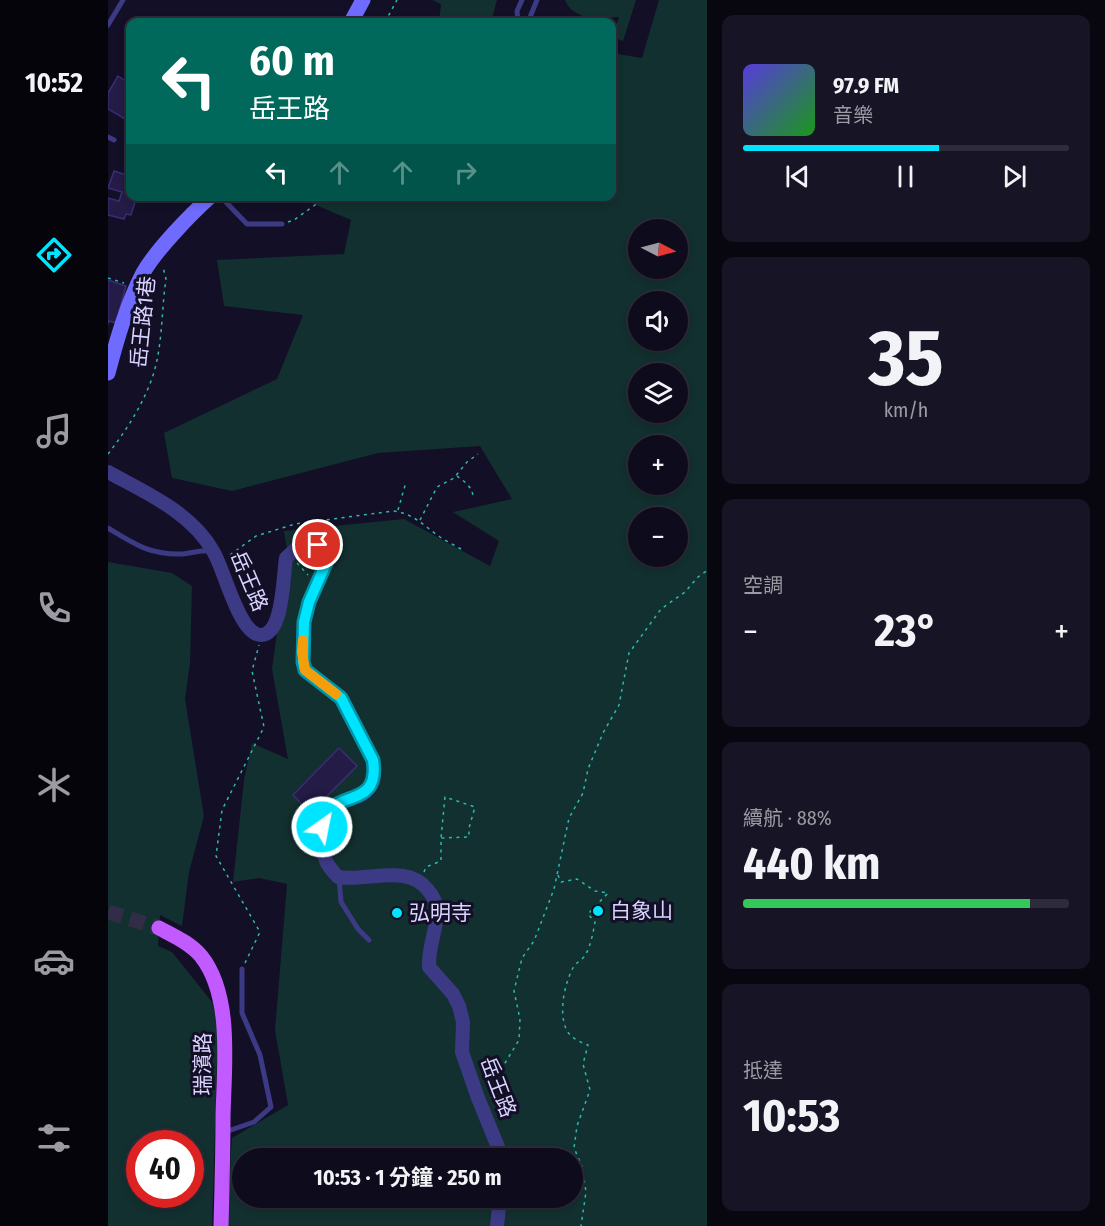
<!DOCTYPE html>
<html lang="zh-TW">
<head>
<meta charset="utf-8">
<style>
	body { margin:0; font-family:"Fira Sans Condensed","Noto Sans TC",sans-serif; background:#171425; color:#f1f3f6; height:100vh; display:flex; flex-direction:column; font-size:22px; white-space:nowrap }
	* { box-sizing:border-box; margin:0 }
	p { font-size:20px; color:#9b9ba3 }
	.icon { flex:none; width:33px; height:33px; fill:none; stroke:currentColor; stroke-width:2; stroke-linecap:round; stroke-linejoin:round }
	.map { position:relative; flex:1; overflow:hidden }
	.drawer { display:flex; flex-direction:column; gap:15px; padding:15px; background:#08060f; width:398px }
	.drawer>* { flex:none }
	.guide { position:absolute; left:18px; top:18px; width:490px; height:183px; border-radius:12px; box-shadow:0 3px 9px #0003,0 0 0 2px #2e2b3b; background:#00695c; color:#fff; overflow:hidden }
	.needle { width:39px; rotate:96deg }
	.controls { position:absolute; left:520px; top:219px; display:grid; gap:12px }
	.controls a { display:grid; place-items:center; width:60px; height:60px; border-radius:50%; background:#0e0b1c; box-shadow:0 3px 9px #0003,0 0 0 2px #2e2b3b; font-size:30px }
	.speed { position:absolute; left:18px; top:1130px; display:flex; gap:12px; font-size:30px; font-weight:700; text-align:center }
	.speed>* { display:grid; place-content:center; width:78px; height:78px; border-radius:50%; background:#0e0b1c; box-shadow:0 3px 9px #0003,0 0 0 2px #2e2b3b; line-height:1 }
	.speed .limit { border:9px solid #d22; background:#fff; color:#111 }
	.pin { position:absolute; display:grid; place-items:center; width:51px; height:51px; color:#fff; margin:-26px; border:3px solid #fff; border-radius:50%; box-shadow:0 2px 6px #0007 }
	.me { position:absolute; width:66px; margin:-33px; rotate:33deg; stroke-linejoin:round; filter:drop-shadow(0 0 4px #0008) }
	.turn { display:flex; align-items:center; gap:21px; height:126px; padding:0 24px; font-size:27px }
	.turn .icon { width:78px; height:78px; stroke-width:2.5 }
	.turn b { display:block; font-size:42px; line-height:51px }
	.lanes { display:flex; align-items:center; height:57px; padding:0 24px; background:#0003; justify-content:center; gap:30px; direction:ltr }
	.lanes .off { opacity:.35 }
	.big { font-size:45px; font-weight:700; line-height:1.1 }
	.drawer .widget { flex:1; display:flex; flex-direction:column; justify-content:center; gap:9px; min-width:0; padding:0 21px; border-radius:12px; background:#171425 }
	.drawer .dial { align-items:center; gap:0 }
	.dial b { font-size:78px; line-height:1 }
	.song { display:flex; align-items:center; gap:18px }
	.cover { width:72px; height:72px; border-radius:9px; background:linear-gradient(135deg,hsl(250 70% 55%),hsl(120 70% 35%)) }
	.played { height:6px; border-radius:3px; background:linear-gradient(90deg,#00e5ff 60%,#2e2b3b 60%) }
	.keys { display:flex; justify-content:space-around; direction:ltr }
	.heat { display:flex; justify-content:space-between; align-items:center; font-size:33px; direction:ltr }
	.charge { height:9px; border-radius:4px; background:linear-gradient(90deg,#34c759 88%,#2e2b3b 0) }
	.trip { position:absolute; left:124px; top:1148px; width:351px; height:60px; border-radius:30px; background:#0e0b1c; box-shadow:0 3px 9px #0003,0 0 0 2px #2e2b3b; font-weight:700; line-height:60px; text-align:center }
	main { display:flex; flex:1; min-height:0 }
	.dock { display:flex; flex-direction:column; width:108px; justify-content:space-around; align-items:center; background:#06040b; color:#9b9ba3 }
	.dock .icon { width:42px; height:42px }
	.dock .on { color:#00e5ff }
	.dock b { font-size:27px; color:#f1f3f6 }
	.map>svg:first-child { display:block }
	.green { fill:#12302f; fill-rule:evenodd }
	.building { fill:#241b47; stroke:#3b2d73; stroke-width:1.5 }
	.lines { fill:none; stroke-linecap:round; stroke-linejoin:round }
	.primary-tunnel { stroke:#312d47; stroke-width:15; stroke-dasharray:15 8; stroke-linecap:butt }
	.path { stroke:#2fb8b0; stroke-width:1.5; stroke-dasharray:3 4.5; stroke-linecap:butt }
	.service { stroke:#3d3a85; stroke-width:5 }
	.tertiary { stroke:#3d3a85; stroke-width:14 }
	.secondary { stroke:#6f6bff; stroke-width:15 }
	.primary { stroke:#c25bff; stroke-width:15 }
	.route-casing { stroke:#0095a6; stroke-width:15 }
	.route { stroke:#00e5ff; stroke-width:10 }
	.slow { stroke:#f59e0b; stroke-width:10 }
	.poi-dot { fill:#00e5ff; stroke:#130f26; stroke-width:2 }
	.labels { text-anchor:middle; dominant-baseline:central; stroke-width:6; stroke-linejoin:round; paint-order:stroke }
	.street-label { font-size:21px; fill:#d9d4ff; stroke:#130f26 }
	.poi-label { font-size:21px; fill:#d9d4ff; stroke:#130f26; text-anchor:start }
</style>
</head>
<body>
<main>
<nav class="dock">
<b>10:52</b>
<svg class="icon on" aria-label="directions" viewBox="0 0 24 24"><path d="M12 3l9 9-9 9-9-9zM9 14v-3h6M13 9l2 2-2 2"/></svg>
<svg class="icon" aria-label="music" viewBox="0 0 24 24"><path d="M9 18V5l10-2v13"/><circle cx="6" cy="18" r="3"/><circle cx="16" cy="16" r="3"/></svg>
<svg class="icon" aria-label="phone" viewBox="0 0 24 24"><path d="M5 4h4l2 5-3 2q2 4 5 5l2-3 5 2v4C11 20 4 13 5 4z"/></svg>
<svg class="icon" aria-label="climate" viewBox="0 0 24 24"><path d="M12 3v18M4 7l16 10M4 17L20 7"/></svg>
<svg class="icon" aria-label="car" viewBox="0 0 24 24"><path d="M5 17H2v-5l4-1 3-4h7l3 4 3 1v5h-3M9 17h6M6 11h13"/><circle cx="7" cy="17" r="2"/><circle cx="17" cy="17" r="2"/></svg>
<svg class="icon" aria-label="filters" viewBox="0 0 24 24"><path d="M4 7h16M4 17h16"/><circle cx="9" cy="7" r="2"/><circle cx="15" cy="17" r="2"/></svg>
</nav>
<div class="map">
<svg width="600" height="1226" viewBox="0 0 600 1226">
	<rect width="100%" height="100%" fill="#130f26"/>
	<!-- green -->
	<path class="green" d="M324 0H389L383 22H331L333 4Z
		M457 0H528L515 41 504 37 511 17C493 18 466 22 457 0Z
		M551 0H599V1226H118L124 1138 180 1105 167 1030 179 884 151 878 125 882 136 780 144 743 180 759 164 669 169 633 183 575 176 531 296 519 382 566 391 541 345 512 404 499 372 446 270 453 124 491 64 478 56 433 169 379 195 315 116 306 109 260 236 254 243 220 201 202 206 197 504 196V53L534 58ZM531 230H570V268H531ZM531 302H570V340H531ZM531 374H570V412H531ZM531 446H570V484H531ZM531 518H570V556H531ZM135 1158H465V1197H135Z
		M0 562 64 573 84 586 82 663 77 699 96 816 81 872 74 926 52 915 50 946 64 952 104 1002 110 1029 104 1226H0ZM32 1143H82V1194H32Z"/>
	<!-- building -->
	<path class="building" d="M10 76 22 84V122L0 109V93Z
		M6 171 22 176V196H29L23 215 18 214 16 219 0 215V198L11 201 14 192 0 188Z
		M0 280 18 286 8 323 1 321 0 324Z
		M231 748 249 766 202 813 185 795Z"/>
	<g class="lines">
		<!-- primary-tunnel -->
		<path class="primary-tunnel" d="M0 912 51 928"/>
		<!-- path -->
		<path class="path" d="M277 22 289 0
			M180 222 186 220 214 200 226 196
			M0 278 16 283
			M0 454C17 432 33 408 43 381 55 350 53 312 58 279L55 267
			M349 476C357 482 365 487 365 498
			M290 510 298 482
			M312 520 329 487 346 478 359 462 370 454
			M122 555 148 536 187 524 285 511C305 513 316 526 332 537 338 541 346 545 353 549
			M189 563 200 575
			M316 872 318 867 333 861V838L361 837V828L367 807 337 797 333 838
			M450 875 453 882 469 879 487 891 500 893 480 914 487 922C485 933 483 944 478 954 475 960 468 962 465 968 456 984 448 1021 463 1036 468 1040 474 1043 480 1045L475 1064 482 1090 469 1126 466 1148 474 1166 478 1192 473 1226
			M137 963 152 932 108 856 114 810 156 727 144 671 151 645
			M383 1098 397 1063 411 1040 412 1019 406 991 414 958 426 941 446 889 461 818 475 793 480 769 495 733 511 705 521 653 553 609 577 592 590 577 600 570"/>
		<!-- service -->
		<path class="service" d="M410 22 409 11 414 0
			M420 22 429 0
			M0 25 15 0
			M0 137 6 140
			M112 196 139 224H174
			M0 528C26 544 42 555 74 554 84 553 92 550 102 551
			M231 878 233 902 250 929 261 940
			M117 1132 146 1122 163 1107 152 1055 134 1013V969"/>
		<!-- tertiary -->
		<path class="tertiary" d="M0 472C38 493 83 512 105 551 116 568 131 635 153 635 176 635 175 574 178 558L189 548 200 544 210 545 217 551 219 561 201 602 196 622 195 662 197 670 233 698 265 760C267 773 267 786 255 794 247 800 234 799 225 806 210 817 211 842 217 858 219 866 225 871 230 877 259 882 299 863 320 890 325 896 329 903 329 911 329 930 320 947 321 967L345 994 351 1006 355 1022 354 1052 370 1098 392 1152 393 1158
			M389 1226 392 1197"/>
		<!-- secondary -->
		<path class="secondary" d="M243 22 255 0
			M0 373C9 339 19 304 35 273 48 250 83 214 103 196"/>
		<!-- primary -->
		<path class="primary" d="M51 928C66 936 82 943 93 956 125 996 116 1068 115 1116 115 1153 114 1189 113 1226"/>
	</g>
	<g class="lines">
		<!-- route casing -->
		<g class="route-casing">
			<path id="route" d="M210 545 217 551 219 561 201 602 196 622 195 662 197 670 233 698 265 760C273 813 220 785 214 827"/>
		</g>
		<!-- route -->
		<use href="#route" class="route"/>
		<!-- slow -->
		<path class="slow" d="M195 640 194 652 197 670 228 694"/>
	</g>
	<!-- markers -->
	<g class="poi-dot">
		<circle cx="490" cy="911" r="6"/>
		<circle cx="289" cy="913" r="6"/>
	</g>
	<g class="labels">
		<!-- street labels -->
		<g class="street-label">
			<text transform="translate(35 322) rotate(-84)">岳王路1巷</text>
			<text transform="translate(141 581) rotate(67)">岳王路</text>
			<text transform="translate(95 1064) rotate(-90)">瑞濱路</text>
			<text transform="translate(390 1087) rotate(69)">岳王路</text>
		</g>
		<!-- poi labels -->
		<g class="poi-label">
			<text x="502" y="911">白象山</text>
			<text x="301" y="913">弘明寺</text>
		</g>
	</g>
</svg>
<div class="controls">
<a><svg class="needle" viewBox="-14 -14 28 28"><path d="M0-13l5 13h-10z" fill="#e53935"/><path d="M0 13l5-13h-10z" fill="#9b9ba3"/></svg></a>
<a><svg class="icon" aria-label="sound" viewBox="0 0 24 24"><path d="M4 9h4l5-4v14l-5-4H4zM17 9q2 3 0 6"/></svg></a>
<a><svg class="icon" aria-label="layers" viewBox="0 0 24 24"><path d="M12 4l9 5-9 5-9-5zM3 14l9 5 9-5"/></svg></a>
<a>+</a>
<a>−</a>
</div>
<div class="speed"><div class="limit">40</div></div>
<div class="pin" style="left:210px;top:545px;background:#d93025"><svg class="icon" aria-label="arrive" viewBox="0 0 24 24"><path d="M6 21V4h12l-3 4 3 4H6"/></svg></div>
<svg class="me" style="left:214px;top:827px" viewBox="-20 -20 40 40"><circle r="17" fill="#00e5ff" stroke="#fff" stroke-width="3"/><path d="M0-11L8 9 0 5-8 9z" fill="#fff"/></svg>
<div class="trip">10:53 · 1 分鐘 · 250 m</div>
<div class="guide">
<div class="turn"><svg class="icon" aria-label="left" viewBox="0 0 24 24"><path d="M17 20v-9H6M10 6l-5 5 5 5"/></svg><div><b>60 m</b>岳王路</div></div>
<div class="lanes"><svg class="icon" aria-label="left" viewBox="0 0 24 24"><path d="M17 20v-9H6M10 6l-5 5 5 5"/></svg><svg class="icon off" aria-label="ahead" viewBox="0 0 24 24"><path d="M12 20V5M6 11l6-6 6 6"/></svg><svg class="icon off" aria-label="ahead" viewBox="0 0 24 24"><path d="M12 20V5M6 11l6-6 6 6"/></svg><svg class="icon off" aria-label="right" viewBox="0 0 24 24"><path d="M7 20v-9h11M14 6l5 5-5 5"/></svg></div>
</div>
</div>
<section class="drawer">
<div class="widget">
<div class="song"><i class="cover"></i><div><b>97.9 FM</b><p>音樂</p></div></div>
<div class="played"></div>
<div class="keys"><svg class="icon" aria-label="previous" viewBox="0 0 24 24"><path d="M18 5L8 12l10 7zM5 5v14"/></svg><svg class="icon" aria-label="pause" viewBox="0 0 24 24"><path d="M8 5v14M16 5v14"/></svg><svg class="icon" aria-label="next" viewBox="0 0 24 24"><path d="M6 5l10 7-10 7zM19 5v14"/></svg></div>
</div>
<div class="widget dial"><b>35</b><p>km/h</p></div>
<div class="widget"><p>空調</p>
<div class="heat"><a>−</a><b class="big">23°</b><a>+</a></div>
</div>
<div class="widget"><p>續航 · 88%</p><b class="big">440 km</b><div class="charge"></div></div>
<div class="widget"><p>抵達</p><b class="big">10:53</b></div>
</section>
</main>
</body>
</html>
